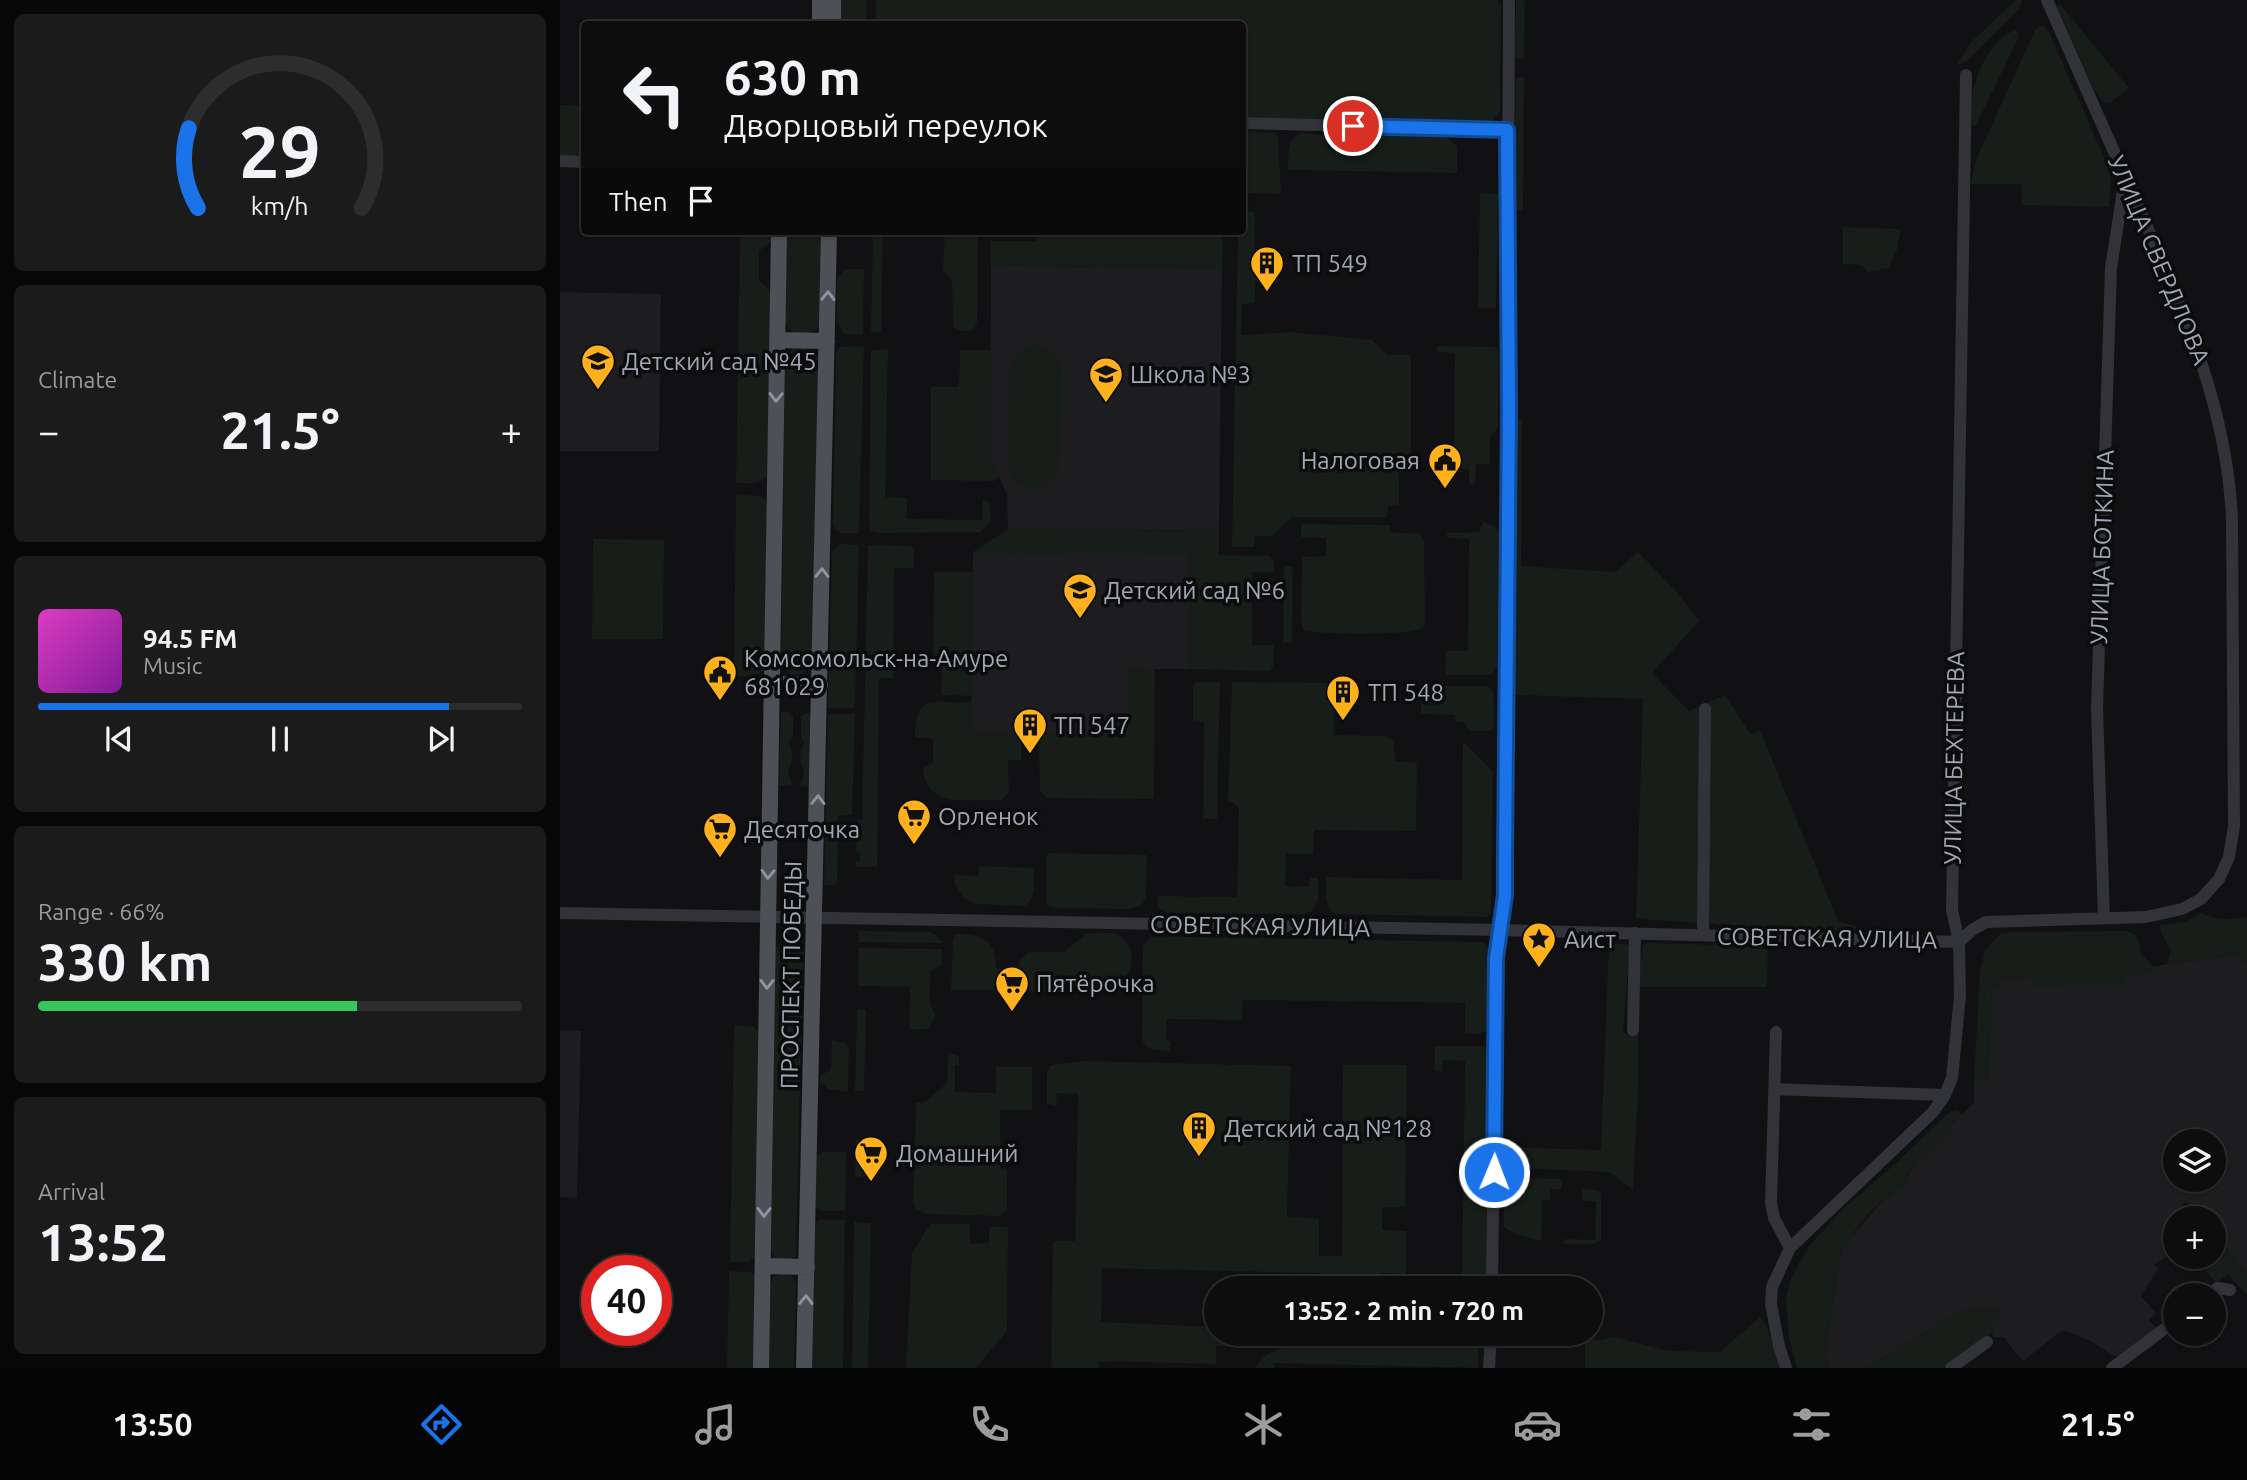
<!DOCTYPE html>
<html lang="en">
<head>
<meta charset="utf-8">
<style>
	body { margin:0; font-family:Ubuntu,sans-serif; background:#1b1b1c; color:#f1f3f6; height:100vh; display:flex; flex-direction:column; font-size:26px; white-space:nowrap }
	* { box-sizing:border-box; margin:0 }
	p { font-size:23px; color:#9a9c9e }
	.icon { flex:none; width:38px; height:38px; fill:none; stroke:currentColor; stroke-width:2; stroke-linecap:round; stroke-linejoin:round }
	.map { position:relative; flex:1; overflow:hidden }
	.panel { display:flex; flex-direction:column; gap:14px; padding:14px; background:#070708; width:560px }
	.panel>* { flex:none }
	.banner { position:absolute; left:21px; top:21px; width:665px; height:214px; border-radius:7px; box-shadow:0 2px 5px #0004,0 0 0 2px #2d2d2e; background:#0d0d0e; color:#f1f3f6; overflow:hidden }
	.fabs { position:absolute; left:1603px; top:1129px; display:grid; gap:14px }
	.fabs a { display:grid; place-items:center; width:63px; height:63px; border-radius:50%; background:#0d0d0e; box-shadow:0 2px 5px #0004,0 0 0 2px #2d2d2e; font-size:35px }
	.speed { position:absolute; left:21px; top:1255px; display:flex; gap:14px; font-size:35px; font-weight:700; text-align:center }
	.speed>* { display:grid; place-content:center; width:91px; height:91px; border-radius:50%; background:#0d0d0e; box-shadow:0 2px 5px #0004,0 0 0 2px #2d2d2e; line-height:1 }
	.speed .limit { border:10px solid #d22; background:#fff; color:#111 }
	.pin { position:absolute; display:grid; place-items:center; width:60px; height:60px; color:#fff; margin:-30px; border:4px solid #fff; border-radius:50%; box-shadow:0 2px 7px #0007 }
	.me { position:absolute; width:77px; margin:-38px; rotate:1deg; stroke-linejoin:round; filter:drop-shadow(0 0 5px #0008) }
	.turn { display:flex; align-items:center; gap:24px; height:147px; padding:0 28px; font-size:32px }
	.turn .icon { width:91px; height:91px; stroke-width:2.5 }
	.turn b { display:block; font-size:49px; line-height:60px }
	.then { display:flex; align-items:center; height:66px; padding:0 28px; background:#0003; gap:14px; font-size:26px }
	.big { font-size:52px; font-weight:600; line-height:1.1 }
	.panel .widget { flex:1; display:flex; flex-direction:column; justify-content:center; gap:10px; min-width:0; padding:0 24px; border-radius:10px; background:#1b1b1c }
	.panel .dial { align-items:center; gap:0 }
	.dial svg { height:182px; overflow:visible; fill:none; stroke:#2d2d2e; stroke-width:7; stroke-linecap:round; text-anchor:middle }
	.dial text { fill:#f1f3f6; stroke:none }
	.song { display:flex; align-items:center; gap:21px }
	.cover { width:84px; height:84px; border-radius:10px; background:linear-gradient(135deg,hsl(310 70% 55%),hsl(290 70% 35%)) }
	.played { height:7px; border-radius:4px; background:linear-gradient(90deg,#1a73e8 85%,#2d2d2e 85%) }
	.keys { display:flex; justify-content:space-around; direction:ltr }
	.heat { display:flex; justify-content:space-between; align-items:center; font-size:38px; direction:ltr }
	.charge { height:10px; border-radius:5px; background:linear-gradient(90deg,#34c759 66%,#2d2d2e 0) }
	.trip { position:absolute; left:644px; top:1276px; width:399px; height:70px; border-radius:35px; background:#0d0d0e; box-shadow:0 2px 5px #0004,0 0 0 2px #2d2d2e; font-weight:600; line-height:70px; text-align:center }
	.tabs { display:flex; height:112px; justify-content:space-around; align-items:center; background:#050506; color:#9a9c9e }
	.tabs .icon { width:49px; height:49px }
	.tabs .on { color:#1a73e8 }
	.tabs b { font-size:32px; color:#f1f3f6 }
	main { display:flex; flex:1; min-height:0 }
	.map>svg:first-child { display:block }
	.built { fill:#1d1d20; fill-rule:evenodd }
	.green { fill:#171d18 }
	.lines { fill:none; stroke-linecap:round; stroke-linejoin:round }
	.minor { stroke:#323338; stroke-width:12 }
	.major { stroke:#4d5057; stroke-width:16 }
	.oneway { stroke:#9096a1 }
	.route-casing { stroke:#114b97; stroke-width:18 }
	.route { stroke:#1a73e8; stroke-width:12 }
	.labels { text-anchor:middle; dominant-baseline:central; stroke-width:7; stroke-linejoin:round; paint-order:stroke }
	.street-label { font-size:24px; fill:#a1a7b4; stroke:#0c0c0d }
	.poi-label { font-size:24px; fill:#a1a7b4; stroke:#0c0c0d; text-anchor:start }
</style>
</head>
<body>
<main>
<section class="panel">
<div class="widget dial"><svg viewBox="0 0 100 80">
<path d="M14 69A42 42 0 1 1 86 69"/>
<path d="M14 69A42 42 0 0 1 10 34" stroke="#1a73e8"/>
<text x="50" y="56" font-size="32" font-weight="700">29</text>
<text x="50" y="72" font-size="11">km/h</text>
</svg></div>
<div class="widget"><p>Climate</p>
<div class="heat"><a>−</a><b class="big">21.5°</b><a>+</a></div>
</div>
<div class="widget">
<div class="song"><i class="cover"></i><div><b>94.5 FM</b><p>Music</p></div></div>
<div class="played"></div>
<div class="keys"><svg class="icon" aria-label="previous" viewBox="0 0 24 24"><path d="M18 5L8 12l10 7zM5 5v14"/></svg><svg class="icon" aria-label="pause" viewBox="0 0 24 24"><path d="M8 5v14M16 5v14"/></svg><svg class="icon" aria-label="next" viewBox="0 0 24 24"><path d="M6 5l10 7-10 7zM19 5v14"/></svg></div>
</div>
<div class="widget"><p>Range · 66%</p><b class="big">330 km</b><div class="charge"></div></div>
<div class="widget"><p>Arrival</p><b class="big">13:52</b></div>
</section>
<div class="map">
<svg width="1687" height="1368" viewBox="0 0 1687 1368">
	<rect width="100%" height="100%" fill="#111113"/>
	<!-- built -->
	<path class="built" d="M431 265 662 269 659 531 448 529 447 494 430 457Z
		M0 292 101 294 99 451H0Z
		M413 552 629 553 628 669H569L568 735 411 733Z
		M1682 954 1684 964 1687 963V1273L1654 1234V1218H1641L1626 1202 1605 1220 1615 1238V1251L1594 1265 1598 1269 1581 1296 1596 1313 1589 1320 1596 1328 1560 1356 1552 1355 1529 1340 1505 1331 1500 1332 1463 1361 1443 1337H1433L1431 1320 1441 1318 1440 1308 1402 1310 1306 1368H1270L1265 1355 1280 1256 1285 1244 1323 1200 1343 1186 1353 1166 1393 1131 1389 1126 1414 1103V1080H1428L1432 989 1440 980 1473 977 1474 986 1566 983V975L1601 965ZM1615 1141H1654V1180H1615Z
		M0 1031H21L17 1198 0 1197Z"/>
	<!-- green -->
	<path class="green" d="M279 0H307L306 24H279Z
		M316 0H937L941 5 940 112 933 121 921 124 683 117 682 24H316Z
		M956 0H965L964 58 958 59 955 56Z
		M1456 0H1462L1460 8 1407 61 1397 65 1410 43Z
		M1500 4 1569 88 1551 102 1545 103 1535 92 1497 7Z
		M1480 26H1484L1490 34 1546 162 1551 178 1549 207 1462 205 1461 184H1411L1416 160 1475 30Z
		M1456 30 1459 33 1458 39 1416 125H1412C1406 95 1424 40 1456 30Z
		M959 77H964L963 211 953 209 956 80Z
		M0 105 24 106V157L0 156Z
		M683 131 716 133 718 136 721 194 683 193Z
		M742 133 764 135 768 139 769 146 802 148 803 138 808 135 882 136 888 138 897 147V173L728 170C729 155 725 138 742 133Z
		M920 193 938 194 936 308H918Z
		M683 211 695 212 694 266 719 267 718 283 695 282V302L682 305 681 335 729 332 812 340 827 355H851V449L847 472 839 473V506H828L827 517H732L712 536H695L694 547H672L678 231H682Z
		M1283 227 1341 229 1337 250 1329 268 1307 272 1302 265 1283 264Z
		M180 231H213L212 241 199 251V281L212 291 209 475C200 485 189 483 176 483Z
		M225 231H263L261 323C255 334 242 336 231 332L224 322Z
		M313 231H323L321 332H311Z
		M385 231H418L417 322 414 330C406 332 401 332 393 327L392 281 383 269Z
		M476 231H663L662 269 431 265 430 241H476Z
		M285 269H304L303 335 284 334 277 323V279Z
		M476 345 493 351 502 366 499 467C490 497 456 497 448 466L450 365 460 350Z
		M304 346 299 533H281L275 529 273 522 276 352 280 347Z
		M877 346 935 347 939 354 938 428 930 437V464H916L915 485 909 484V469L894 468 895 353 877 352Z
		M238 347H250L261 356 256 660 247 672 235 676 226 671 221 661 225 360 233 348Z
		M328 349 325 497 347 498V519L422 520 423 499 429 502 431 521 421 532 317 533 311 531 309 522 311 350Z
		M400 350H431L430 457 439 477 434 481 371 480V387H399Z
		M957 419H962L961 566 1055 572 1078 552 1117 592 1139 621 1092 673 1129 711 1165 695 1191 735 1200 730 1278 921 1306 930 1285 932 1076 919 1083 699 952 695Z
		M176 494 203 497 210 505 205 668C197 679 186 676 174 676Z
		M923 522 934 526 939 533 937 667 931 675H885L886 651H908L909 539 887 538V533L919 532Z
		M741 524 830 525 831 532 860 534 864 541 865 622 863 628C846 636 763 635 743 630L741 617 742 557 766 556V538L741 537Z
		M448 529 659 531V555L709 556 714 561V572H692V645H714L713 668 709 671 628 669V554L413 552Z
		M33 539 104 540 103 639H32Z
		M280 544 299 545 295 708H268L272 554 273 549Z
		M308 545 351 546 354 549V568H334L333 678H319L317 867H296V861H300V853L296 852 297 820H302Z
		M724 566 733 567 732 642 723 643Z
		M374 572H413L412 696 381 695 382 663H373Z
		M568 668 595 669 594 799 487 798 480 791 479 743H461V760H448L449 792 442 800C410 799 365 810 363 768L373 763V739L355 737C355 691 375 703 412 703V733L568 735Z
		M636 682H660L657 819H643L644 722 633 721V685Z
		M672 682 788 683 789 707H774L773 735 825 736 833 740 836 761 857 763 856 831 754 830 753 854H726L725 886 748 887 750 878H758V900L752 911 744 914 607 913 599 908 597 896 677 897 679 807 668 800Z
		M861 686H928L933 690 934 728 930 731H910L903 722H896L895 715 861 714Z
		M221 712H230L233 716V735L229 742C234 758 233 758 228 773L231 780V786H219Z
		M245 713H254L252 787 240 786 244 773C240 761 238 754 244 743L241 735V717Z
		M268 714H295L292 815H278L277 882 275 885H264Z
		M903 741 933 772 931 913 927 917 776 914 770 911 766 899V877L902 880Z
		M488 853 587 855 586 898 581 906 568 909 496 908 487 906 486 858Z
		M419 866 474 868C474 881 477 897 465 906L416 904 404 898 395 885V875L419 876Z
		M1640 913C1656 919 1670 921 1687 917V963L1684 964 1682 954 1607 964 1611 951 1601 932 1600 925 1625 922Z
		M299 931 370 932 375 934 382 943 299 942Z
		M1566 931C1578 933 1580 942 1581 954L1599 972 1566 975V984L1474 986 1473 977 1441 980V988L1432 989 1428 1080H1414L1420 971 1425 950 1440 934 1451 932Z
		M527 933C536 934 547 932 555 934 573 939 576 964 566 977 561 982 554 987 549 992L459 991V961L469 952H504Z
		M395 934C422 934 436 939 436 968L446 969V990H391L393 941Z
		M592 936 921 942 926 944 929 948 928 1028C923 1036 914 1034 905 1034V1003L683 1000 682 1020 607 1019 606 1041H611L610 1051C598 1050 586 1052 582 1039L583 946Z
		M1049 943 1070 945 1063 1034H1078V1089L1073 1190 1050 1172 953 1168C942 1166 943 1157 943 1147L1041 1150Z
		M1087 943 1208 946 1207 987H1077L1083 945Z
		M215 946 243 947 236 1255 232 1261 216 1260 211 1252Z
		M299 948 382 949 381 966 371 970C371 979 369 989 370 999 371 1015 382 1010 367 1029H349L350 987 298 986Z
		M297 1010H306L304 1091H295Z
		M174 1025 194 1027 200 1033 196 1256 189 1262H170Z
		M272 1040 286 1043 289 1048 288 1092 268 1089 260 1081 261 1075 271 1070Z
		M875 1046H923L930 1050 928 1288H902L905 1061 883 1060 882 1072 875 1071Z
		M392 1054 399 1056V1065H395V1092L436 1093V1067H472V1110H440L441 1168 447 1169V1210L438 1216 367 1214 356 1210 353 1201 356 1103 365 1102 387 1083 388 1056Z
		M523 1061 731 1066 727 1216 759 1219V1256H782L783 1065H847L845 1207H822V1230L846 1231V1274L820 1273V1288H761V1273L542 1268 541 1322 656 1327V1334H691V1346H656V1364L539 1361V1368H491L493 1241H515L518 1094 497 1093 496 1106 487 1104V1073L491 1065Z
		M1395 1110 1403 1114 1389 1125 1393 1131 1353 1166 1348 1173 1347 1187C1325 1189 1288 1236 1280 1256L1265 1354 1270 1368H1237L1229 1337 1226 1297 1231 1278 1249 1246 1282 1210 1335 1164 1387 1114Z
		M296 1139H312L311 1176 295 1177Z
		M262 1152H286L285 1211H262L254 1207 253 1158Z
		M951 1178 1002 1179 1001 1189H990V1200H982L981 1241 955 1234 944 1227V1185L945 1181Z
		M1022 1189 1037 1190 1041 1193V1240L1034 1244H1004V1239L1035 1240 1036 1201H1022Z
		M259 1220H285L283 1368H247L254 1224Z
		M294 1222 311 1223 308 1368H292Z
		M370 1224H410V1244L429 1243V1227H448L447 1331 416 1368H346L352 1253Z
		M1654 1234 1687 1273V1295L1668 1274 1656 1283 1635 1257 1654 1256Z
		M169 1271 190 1272 196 1275 195 1368H167Z
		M222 1272 232 1276 236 1282 234 1368H208L209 1287 214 1277Z
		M1441 1308V1318L1431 1320 1432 1333 1384 1368H1306L1402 1310Z
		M1200 1317 1206 1325 1221 1368H1025V1339L1044 1340 1050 1336 1108 1351 1160 1352Z
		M746 1338 918 1342V1368L714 1363V1368H694L706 1355Z"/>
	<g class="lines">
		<!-- minor -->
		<path class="minor" d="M682 123 948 130
			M0 161 24 162
			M0 913 940 930 1399 942
			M1544 918 1537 709 1551 268 1565 178
			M1143 935 1145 709
			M1399 942 1412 930 1426 922 1586 917 1622 909 1641 899 1659 879 1669 857 1674 826 1672 521C1668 411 1625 314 1582 215 1550 144 1519 72 1487 0
			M1073 1030 1075 933
			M1216 1032 1211 1203 1214 1218 1230 1248
			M1214 1089 1385 1095
			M932 1288 936 958 945 884C948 590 948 295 949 0
			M1647 1295 1658 1288 1670 1290
			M929 1368 931 1334
			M1226 1368 1219 1346 1211 1304 1212 1287 1230 1248 1373 1112 1385 1095 1392 1078 1400 996 1399 942 1392 910 1406 75
			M1391 1368 1427 1342
			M1552 1368 1615 1321"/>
		<!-- major -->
		<path class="major" d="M260 24V0
			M273 24V0
			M217 340 267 341
			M212 684 260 685
			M204 1266 247 1267
			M201 1368 219 231
			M244 1368 269 231"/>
	</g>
	<!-- one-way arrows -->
	<defs><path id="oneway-chevron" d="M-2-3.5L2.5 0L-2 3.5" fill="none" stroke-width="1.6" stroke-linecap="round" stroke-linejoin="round" transform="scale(1.75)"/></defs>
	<g class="oneway">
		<use href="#oneway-chevron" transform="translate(268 296) rotate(-89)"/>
		<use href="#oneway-chevron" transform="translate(216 397) rotate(91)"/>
		<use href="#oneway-chevron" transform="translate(262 573) rotate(-89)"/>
		<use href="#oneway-chevron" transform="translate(258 800) rotate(-89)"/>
		<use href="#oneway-chevron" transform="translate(208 874) rotate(92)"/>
		<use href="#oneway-chevron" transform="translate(207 984) rotate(91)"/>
		<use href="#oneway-chevron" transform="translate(204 1212) rotate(91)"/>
		<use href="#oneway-chevron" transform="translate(246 1300) rotate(-89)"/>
	</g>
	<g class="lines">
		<!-- route casing -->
		<g class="route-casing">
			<path id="route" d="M793 126 947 130 949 411 945 857V895L936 958 934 1172"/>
		</g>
		<!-- route -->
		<use href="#route" class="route"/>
	</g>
	<!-- icons -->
	<defs>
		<g id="building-pin" transform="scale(1.75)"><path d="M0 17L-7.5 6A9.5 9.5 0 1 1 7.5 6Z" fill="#ffb11d" stroke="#0c0c0d"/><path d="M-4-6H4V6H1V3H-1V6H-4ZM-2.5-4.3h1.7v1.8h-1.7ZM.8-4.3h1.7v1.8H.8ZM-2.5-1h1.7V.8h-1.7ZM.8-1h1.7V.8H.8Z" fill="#111"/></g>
		<g id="school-pin" transform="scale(1.75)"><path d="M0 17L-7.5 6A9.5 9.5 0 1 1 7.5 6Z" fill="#ffb11d" stroke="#0c0c0d"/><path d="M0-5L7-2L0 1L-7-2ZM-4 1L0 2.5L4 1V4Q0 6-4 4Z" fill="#111"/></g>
		<g id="civic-pin" transform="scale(1.75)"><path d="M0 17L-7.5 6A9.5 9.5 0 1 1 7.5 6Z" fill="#ffb11d" stroke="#0c0c0d"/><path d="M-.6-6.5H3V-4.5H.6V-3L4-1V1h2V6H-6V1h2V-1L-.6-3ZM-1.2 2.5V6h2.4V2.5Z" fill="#111"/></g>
		<g id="supermarket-pin" transform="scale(1.75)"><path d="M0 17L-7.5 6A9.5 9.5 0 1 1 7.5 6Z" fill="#ffb11d" stroke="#0c0c0d"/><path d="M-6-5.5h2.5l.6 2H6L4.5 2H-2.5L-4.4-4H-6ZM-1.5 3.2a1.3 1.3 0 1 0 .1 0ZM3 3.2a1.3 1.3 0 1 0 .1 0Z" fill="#111"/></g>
		<g id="sight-pin" transform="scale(1.75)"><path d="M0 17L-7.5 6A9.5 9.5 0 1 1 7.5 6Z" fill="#ffb11d" stroke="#0c0c0d"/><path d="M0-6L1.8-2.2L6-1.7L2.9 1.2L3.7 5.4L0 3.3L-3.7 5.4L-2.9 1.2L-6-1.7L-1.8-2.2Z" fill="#111"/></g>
	</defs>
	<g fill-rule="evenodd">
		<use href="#building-pin" x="707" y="263"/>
		<use href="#school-pin" x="38" y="361"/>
		<use href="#school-pin" x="546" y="374"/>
		<use href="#civic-pin" x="885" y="460"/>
		<use href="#school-pin" x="520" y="590"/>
		<use href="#civic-pin" x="160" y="672"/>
		<use href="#building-pin" x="783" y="692"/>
		<use href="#building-pin" x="470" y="725"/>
		<use href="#supermarket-pin" x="354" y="816"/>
		<use href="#supermarket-pin" x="160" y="829"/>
		<use href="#sight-pin" x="979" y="939"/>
		<use href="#supermarket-pin" x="452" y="983"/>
		<use href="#building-pin" x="639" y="1128"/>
		<use href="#supermarket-pin" x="311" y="1153"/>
	</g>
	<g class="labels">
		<!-- street labels -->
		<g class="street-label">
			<text transform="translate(1599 260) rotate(67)">УЛИЦА СВЕРДЛОВА</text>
			<text transform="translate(1542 547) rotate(-88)">УЛИЦА БОТКИНА</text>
			<text transform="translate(1394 758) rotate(-89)">УЛИЦА БЕХТЕРЕВА</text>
			<text transform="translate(700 926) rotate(1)">СОВЕТСКАЯ УЛИЦА</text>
			<text transform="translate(1267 938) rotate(1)">СОВЕТСКАЯ УЛИЦА</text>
			<text transform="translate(231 975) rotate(-89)">ПРОСПЕКТ ПОБЕДЫ</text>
		</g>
		<!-- poi labels -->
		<g class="poi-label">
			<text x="732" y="263">ТП 549</text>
			<text x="62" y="361">Детский сад №45</text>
			<text x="570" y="374">Школа №3</text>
			<text x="860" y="460" text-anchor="end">Налоговая</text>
			<text x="544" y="590">Детский сад №6</text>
			<text x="184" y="658">Комсомольск-на-Амуре<tspan x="184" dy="28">681029</tspan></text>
			<text x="808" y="692">ТП 548</text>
			<text x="494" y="725">ТП 547</text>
			<text x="378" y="816">Орленок</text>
			<text x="184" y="829">Десяточка</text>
			<text x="1004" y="939">Аист</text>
			<text x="476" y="983">Пятёрочка</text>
			<text x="664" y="1128">Детский сад №128</text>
			<text x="336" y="1153">Домашний</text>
		</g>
	</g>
</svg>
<div class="fabs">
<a><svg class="icon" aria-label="layers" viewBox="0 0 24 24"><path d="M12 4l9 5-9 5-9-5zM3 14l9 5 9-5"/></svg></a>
<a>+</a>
<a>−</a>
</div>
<div class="speed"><div class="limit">40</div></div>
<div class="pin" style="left:793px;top:126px;background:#d93025"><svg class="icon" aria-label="arrive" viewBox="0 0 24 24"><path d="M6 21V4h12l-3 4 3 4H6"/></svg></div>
<svg class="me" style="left:934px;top:1172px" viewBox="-20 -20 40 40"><circle r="17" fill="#1a73e8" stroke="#fff" stroke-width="3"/><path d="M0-11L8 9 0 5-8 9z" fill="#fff"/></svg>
<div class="trip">13:52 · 2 min · 720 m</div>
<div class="banner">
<div class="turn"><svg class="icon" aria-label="left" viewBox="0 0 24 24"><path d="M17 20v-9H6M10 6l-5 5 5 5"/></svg><div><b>630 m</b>Дворцовый переулок</div></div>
<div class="then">Then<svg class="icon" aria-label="arrive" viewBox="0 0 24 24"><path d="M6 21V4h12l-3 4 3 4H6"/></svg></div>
</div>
</div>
</main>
<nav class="tabs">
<b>13:50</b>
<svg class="icon on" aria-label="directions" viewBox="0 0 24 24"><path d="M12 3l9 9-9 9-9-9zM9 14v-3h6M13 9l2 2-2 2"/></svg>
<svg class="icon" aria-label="music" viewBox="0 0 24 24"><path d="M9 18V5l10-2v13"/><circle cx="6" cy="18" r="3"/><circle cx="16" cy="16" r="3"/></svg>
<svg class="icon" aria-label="phone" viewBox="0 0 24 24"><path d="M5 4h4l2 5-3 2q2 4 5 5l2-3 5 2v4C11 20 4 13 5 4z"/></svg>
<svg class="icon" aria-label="climate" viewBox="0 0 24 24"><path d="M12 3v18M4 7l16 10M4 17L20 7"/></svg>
<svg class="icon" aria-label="car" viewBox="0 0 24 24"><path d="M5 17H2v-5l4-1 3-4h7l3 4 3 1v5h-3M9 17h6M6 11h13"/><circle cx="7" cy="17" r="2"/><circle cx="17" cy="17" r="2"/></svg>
<svg class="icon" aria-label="filters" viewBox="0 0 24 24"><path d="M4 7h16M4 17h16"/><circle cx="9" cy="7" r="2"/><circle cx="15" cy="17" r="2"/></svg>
<b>21.5°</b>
</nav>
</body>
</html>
